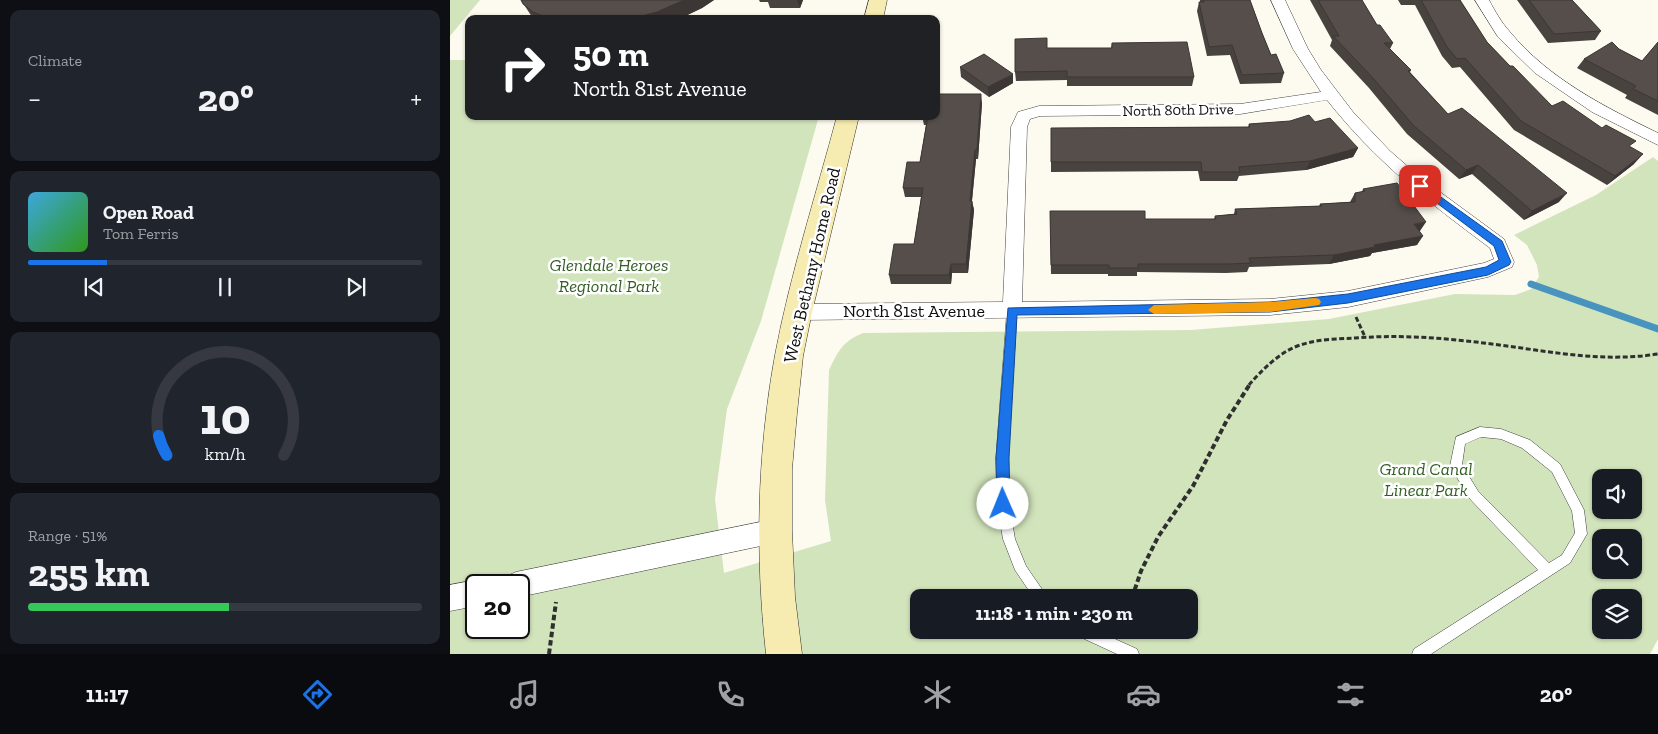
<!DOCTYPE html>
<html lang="en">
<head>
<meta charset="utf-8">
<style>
	body { margin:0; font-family:"Zilla Slab",serif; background:#20242c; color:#f1f3f6; height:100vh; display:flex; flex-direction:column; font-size:19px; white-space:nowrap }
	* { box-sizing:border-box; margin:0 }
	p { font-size:16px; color:#9ea1a6 }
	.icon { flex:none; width:28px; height:28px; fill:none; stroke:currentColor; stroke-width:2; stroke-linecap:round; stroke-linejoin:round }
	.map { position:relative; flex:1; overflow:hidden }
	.details { display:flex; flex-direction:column; gap:10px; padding:10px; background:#0d0f14; width:450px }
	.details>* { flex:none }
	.hud { position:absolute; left:15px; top:15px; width:475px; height:105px; border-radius:10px; box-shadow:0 1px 4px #0004; background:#202124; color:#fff; overflow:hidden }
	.tools { position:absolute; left:1142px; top:469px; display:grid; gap:10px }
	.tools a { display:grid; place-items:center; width:50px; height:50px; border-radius:10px; background:#171b24; box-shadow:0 1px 4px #0004; font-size:25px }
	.speed { position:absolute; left:15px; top:574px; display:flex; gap:10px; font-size:25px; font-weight:700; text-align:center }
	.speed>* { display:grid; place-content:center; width:65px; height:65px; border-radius:50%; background:#171b24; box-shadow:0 1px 4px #0004; line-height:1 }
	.speed .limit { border:2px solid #111; border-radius:8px; background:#fff; color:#111 }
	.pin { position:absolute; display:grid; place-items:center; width:42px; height:42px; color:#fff; margin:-21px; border-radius:10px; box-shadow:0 2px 8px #0006 }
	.me { position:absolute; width:55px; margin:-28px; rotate:359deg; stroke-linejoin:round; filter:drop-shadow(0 0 4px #0008) }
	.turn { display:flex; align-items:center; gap:18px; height:105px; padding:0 25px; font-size:22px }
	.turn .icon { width:65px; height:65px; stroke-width:2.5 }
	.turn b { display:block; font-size:35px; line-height:42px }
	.big { font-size:38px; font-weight:800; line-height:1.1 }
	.details .widget { flex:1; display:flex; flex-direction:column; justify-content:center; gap:8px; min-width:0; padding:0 18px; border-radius:10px; background:#20242c }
	.details .dial { align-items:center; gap:0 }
	.dial svg { height:130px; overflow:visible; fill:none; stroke:#363941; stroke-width:7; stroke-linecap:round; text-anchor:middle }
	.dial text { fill:#f1f3f6; stroke:none }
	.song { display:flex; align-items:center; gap:15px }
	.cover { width:60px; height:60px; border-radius:8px; background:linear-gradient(135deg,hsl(200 70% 55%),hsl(110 70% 35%)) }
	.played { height:5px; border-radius:2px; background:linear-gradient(90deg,#1a73e8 20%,#363941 20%) }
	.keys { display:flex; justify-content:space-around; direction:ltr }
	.heat { display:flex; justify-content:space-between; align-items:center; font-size:28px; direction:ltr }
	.charge { height:8px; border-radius:4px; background:linear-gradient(90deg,#34c759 51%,#363941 0) }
	.trip { position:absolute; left:460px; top:589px; width:288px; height:50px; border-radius:10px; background:#171b24; box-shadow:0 1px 4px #0004; font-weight:800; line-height:50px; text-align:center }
	.dock { display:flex; height:80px; justify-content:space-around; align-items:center; background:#090b0e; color:#9ea1a6 }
	.dock .icon { width:35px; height:35px }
	.dock .selected { color:#1a73e8 }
	.dock b { font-size:22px; color:#f1f3f6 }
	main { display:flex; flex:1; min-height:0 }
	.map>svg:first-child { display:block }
	.green { fill:#d2e4bc; fill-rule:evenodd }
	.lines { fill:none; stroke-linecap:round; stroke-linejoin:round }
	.stream { stroke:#4894bf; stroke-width:7 }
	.service-casing { stroke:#404040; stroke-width:1 }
	.minor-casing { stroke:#404040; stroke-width:1 }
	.secondary-casing { stroke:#2f2f2f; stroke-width:1 }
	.path-far1 { stroke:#2f2f2f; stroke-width:3; stroke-dasharray:5 2.5; stroke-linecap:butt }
	.path { stroke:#2f2f2f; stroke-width:4; stroke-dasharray:5.5 3; stroke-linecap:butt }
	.service { fill:#fff; fill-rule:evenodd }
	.minor { fill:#fff; fill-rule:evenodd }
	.secondary { fill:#f6ecb1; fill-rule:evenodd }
	.wall { fill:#494340 }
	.shaded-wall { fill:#3c3734 }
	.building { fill:#554e4b; stroke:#3c3734 }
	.route { fill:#1a73e8; stroke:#114b97 }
	.slow { fill:#f59e0b }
	.labels { text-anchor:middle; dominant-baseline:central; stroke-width:5; stroke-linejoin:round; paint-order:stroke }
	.far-street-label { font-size:15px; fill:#0d0d0d; stroke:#fff }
	.park-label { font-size:18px; font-style:italic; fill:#335e25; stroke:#fff }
	.street-label { font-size:18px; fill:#0d0d0d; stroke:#fff }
</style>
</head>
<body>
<main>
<section class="details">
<div class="widget"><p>Climate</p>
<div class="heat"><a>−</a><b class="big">20°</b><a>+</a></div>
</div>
<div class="widget">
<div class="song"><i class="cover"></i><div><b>Open Road</b><p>Tom Ferris</p></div></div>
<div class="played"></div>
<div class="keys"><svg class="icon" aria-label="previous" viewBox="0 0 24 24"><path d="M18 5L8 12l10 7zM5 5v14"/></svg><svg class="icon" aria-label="pause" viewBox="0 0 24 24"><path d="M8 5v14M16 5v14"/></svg><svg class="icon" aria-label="next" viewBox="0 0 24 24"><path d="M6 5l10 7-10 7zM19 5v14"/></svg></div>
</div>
<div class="widget dial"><svg viewBox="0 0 100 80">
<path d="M14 69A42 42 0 1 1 86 69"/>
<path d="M14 69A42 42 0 0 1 9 57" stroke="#1a73e8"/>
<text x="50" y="56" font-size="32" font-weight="700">10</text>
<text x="50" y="72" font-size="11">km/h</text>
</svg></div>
<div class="widget"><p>Range · 51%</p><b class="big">255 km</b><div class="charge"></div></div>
</section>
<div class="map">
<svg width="1208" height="654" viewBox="0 0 1208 654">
	<rect width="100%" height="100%" fill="#fdfaef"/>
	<!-- green -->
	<path class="green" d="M0 0H30L0 36Z
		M0 60H19V116H369L311 321 277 409 265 499 274 573 381 541 375 500 379 370C389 350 392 342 413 333L741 330 879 319 1005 294 1065 295 1081 289 1089 277 1087 265 1077 245 1064 235 1146 195 1203 157 1208 161V639L1200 654H0ZM1151 478H1184V510H1151ZM1151 538H1184V570H1151ZM26 585H69V628H26ZM469 598H739V630H469ZM1151 598H1184V630H1151Z"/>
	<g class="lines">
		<!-- stream -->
		<path class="stream" d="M1081 284 1208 329"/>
		<!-- service casing -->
		<g class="service-casing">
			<path id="service" d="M562 307 565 308 567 311 558 458 559 504 565 539 576 566 598 598H584L565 570 553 539 547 504 546 458 557 311 559 308Z
				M1030 427 1051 429 1080 440 1110 464 1134 510 1137 534 1120 563 981 654H962L964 649 1088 570 1020 499 1000 466 1006 437ZM1031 437 1051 439 1072 448 1102 472 1122 511 1125 533 1112 555 1099 563 1028 491 1012 465 1015 444Z
				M624 630H645L687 649 689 654H667L626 635Z"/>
		</g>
		<!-- minor casing -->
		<g class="minor-casing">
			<path id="minor" d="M821 0H835L858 49 871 70 903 112 940 151 971 178 1054 239 1064 262 1062 267 1038 277 898 307 820 315 348 320 341 318 338 312 341 306 348 304 553 302 561 127 568 112 589 106 790 104 871 92 843 49ZM877 100C927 163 977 201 1040 248L1044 259 1034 263 898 291 820 299 572 302 577 127 580 119 590 116 790 114Z
				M1025 0H1039C1045 11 1051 22 1060 32 1099 79 1155 107 1208 133V145L1142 112 1085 73 1048 37Z
				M325 519 334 522 337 531 334 540 325 543 69 597V585H53L57 576 66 572Z
				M26 580 35 585H26V606L0 611V585Z"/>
		</g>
		<!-- secondary casing -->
		<g class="secondary-casing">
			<path id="secondary" d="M419 0H437L433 19H414Z
				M387 116H409L362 312 353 356 347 413 342 469V531L345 597 352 654H316C305 554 307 454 325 355 340 275 366 195 387 116Z"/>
		</g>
		<!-- path-far1 -->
		<path class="path-far1" d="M906 317 915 337
			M799 385C811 371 828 354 845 347 864 339 886 339 905 338 956 334 1006 339 1057 346 1107 353 1157 362 1208 354"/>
		<!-- path -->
		<path class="path" d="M682 598 691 571 708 537 743 486 777 420 800 384
			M99 654 106 602"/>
		<!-- service -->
		<use href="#service" class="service"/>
		<!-- minor -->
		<use href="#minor" class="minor"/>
		<!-- secondary -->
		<use href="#secondary" class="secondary"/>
	</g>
	<!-- wall -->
	<path class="wall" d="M71 0H264L252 8 229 19H84L82 17Z
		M309 0H353L350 8H320L318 2H310Z
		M750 0H800L812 33 821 55 834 73 831 83 790 84 780 55 757 56 747 11 749 2H750Z
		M860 0H912L927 25 943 43 940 49 961 70 960 72 998 114 1109 202 1074 220 1022 174 1009 179 957 134 919 88 880 46 882 40Z
		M948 0H1010L1037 42 1060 66 1102 106 1180 147 1184 164 1157 185 1064 130 1010 67 1002 68 992 56 965 5H951Z
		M1067 0H1122L1151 31 1145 40 1098 43Z
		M1208 42V115L1175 98 1177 95 1127 68 1134 59 1169 49 1192 61Z
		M662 43 744 77 742 86H617V80L566 81 565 72 597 48H661Z
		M510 67 563 83 539 97 511 77Z
		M532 103 528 159H526L522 201 524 210 518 273H502L501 284H441L439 275 464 244 471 197H455L453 188 470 162 476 125H474L472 116H486Z
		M865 122 908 148 903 157 856 170 789 176 787 181H750L748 171 601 172V128L798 127 799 124Z
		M913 189 970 231 967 245 922 253 920 256 879 264 799 267 797 272 776 273 687 272V276H658V274H601L600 211 695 219H764L765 216 784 214 785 209 869 206 870 204 900 202 905 193 912 192Z"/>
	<!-- shaded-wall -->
	<path class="shaded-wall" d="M234 0H264L252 8 229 19H177Z
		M347 0H353L350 8Z
		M563 74V83L539 97 538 87Z
		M531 94 532 103 528 159 527 150Z
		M908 148 903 157 856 170 860 161Z
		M525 150 526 159 521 210 520 201Z
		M1193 154 1184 164 1157 185 1165 176Z
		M1028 165 1022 174 1009 179 1016 170Z
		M1117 193 1109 202 1074 220 1082 211Z
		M522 201 524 210 518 273 516 264Z
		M976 222 970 231 958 233 964 224Z
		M973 236 967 245 922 253 920 256 879 264 884 255 924 245Z
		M501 264 502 273 501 284 499 275Z"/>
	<!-- building -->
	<path class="building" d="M71 0H234L207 12 184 18 177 19H102L98 18 83 12 73 4Z
		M754 0H800L812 33 821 55 826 54 834 73 792 75 782 45 759 47 749 2H754Z
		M868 0H912L927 25H930L943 43H934L961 70 958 71 998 114 1012 108 1117 193 1082 211 1028 165 1016 170 963 125 923 78 883 36H889Z
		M971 0H1010L1037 42 1060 66H1063L1102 106 1113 101 1152 128 1156 125 1186 141 1179 146 1193 154 1165 176 1071 121 1015 58 1007 59 997 47Z
		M1079 0H1122L1151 31 1104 34Z
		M597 38V48H662V43L737 42 744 77H617V71L565 72V39Z
		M1162 42 1169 49 1192 61 1208 42V101L1183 89 1186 86 1134 59Z
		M534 54 563 74 538 87 510 67Z
		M486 94H531L527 150H525L520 201H522L516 264H501L499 275H439L444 244H464L473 188H453L457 162H470L478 116H486Z
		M859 115 865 122 880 118 908 148 860 161 789 167 790 172H752L751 162H601V128L800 127 799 124 840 121Z
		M947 183 976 222 964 224 973 236 924 245 925 247 884 255 799 258 801 263 779 264H688V268H659V265H601L600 211H695V219H766L765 216 787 214 785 209 872 206 870 204 905 202V193L915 191 913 189Z"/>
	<!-- route -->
	<path class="route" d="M970 182 1052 241 1061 262 1059 265 1038 275 898 303 820 312 567 315 559 458 560 504 558 509 553 510 549 509 547 504 546 458 558 308 820 302 898 294 1036 267 1049 260 1044 246 967 188 966 186Z"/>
	<!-- slow -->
	<path class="slow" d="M865 298 869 299 871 302 869 305 820 312 704 314 698 310 704 305 820 302Z"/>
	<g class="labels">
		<!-- far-street labels -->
		<g class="far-street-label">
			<text transform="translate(728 110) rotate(-1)">North 80th Drive</text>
		</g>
		<!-- park labels -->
		<g class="park-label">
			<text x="159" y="265">Glendale Heroes<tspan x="159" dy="21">Regional Park</tspan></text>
			<text x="976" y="469">Grand Canal<tspan x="976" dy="21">Linear Park</tspan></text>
		</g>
		<!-- street labels -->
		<g class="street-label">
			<text transform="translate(362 265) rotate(-77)">West Bethany Home Road</text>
			<text x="464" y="311">North 81st Avenue</text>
		</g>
	</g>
</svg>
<div class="tools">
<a><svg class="icon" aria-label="sound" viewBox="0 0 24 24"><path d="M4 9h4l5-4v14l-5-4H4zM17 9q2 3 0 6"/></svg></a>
<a><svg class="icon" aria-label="search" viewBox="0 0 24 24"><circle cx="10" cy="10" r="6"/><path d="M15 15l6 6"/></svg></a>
<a><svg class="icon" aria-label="layers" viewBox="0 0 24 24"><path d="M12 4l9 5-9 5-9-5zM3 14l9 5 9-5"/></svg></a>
</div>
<div class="speed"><div class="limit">20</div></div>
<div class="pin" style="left:970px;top:186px;background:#d93025"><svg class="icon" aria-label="arrive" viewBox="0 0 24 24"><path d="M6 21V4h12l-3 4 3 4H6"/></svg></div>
<svg class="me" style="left:553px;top:504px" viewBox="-20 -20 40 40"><circle r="19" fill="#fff"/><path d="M0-13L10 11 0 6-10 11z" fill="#1a73e8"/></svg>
<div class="trip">11:18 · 1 min · 230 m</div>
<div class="hud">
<div class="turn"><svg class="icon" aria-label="right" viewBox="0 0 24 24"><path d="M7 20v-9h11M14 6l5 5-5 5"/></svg><div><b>50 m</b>North 81st Avenue</div></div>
</div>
</div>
</main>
<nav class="dock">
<b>11:17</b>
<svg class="icon selected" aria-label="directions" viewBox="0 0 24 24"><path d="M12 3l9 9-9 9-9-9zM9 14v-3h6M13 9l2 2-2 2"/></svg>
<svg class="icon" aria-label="music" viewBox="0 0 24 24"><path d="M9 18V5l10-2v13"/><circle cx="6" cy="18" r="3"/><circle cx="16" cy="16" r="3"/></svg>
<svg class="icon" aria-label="phone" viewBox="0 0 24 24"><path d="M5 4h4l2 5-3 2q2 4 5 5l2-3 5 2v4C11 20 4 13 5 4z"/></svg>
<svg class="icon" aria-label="climate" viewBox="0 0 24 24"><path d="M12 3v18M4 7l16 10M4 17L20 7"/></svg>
<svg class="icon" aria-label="car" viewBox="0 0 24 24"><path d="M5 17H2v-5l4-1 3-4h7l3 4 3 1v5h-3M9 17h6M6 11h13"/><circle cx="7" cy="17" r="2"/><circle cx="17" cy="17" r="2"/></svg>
<svg class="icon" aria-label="filters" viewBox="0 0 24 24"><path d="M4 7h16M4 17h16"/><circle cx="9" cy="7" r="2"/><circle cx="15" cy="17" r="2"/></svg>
<b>20°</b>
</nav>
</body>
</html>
